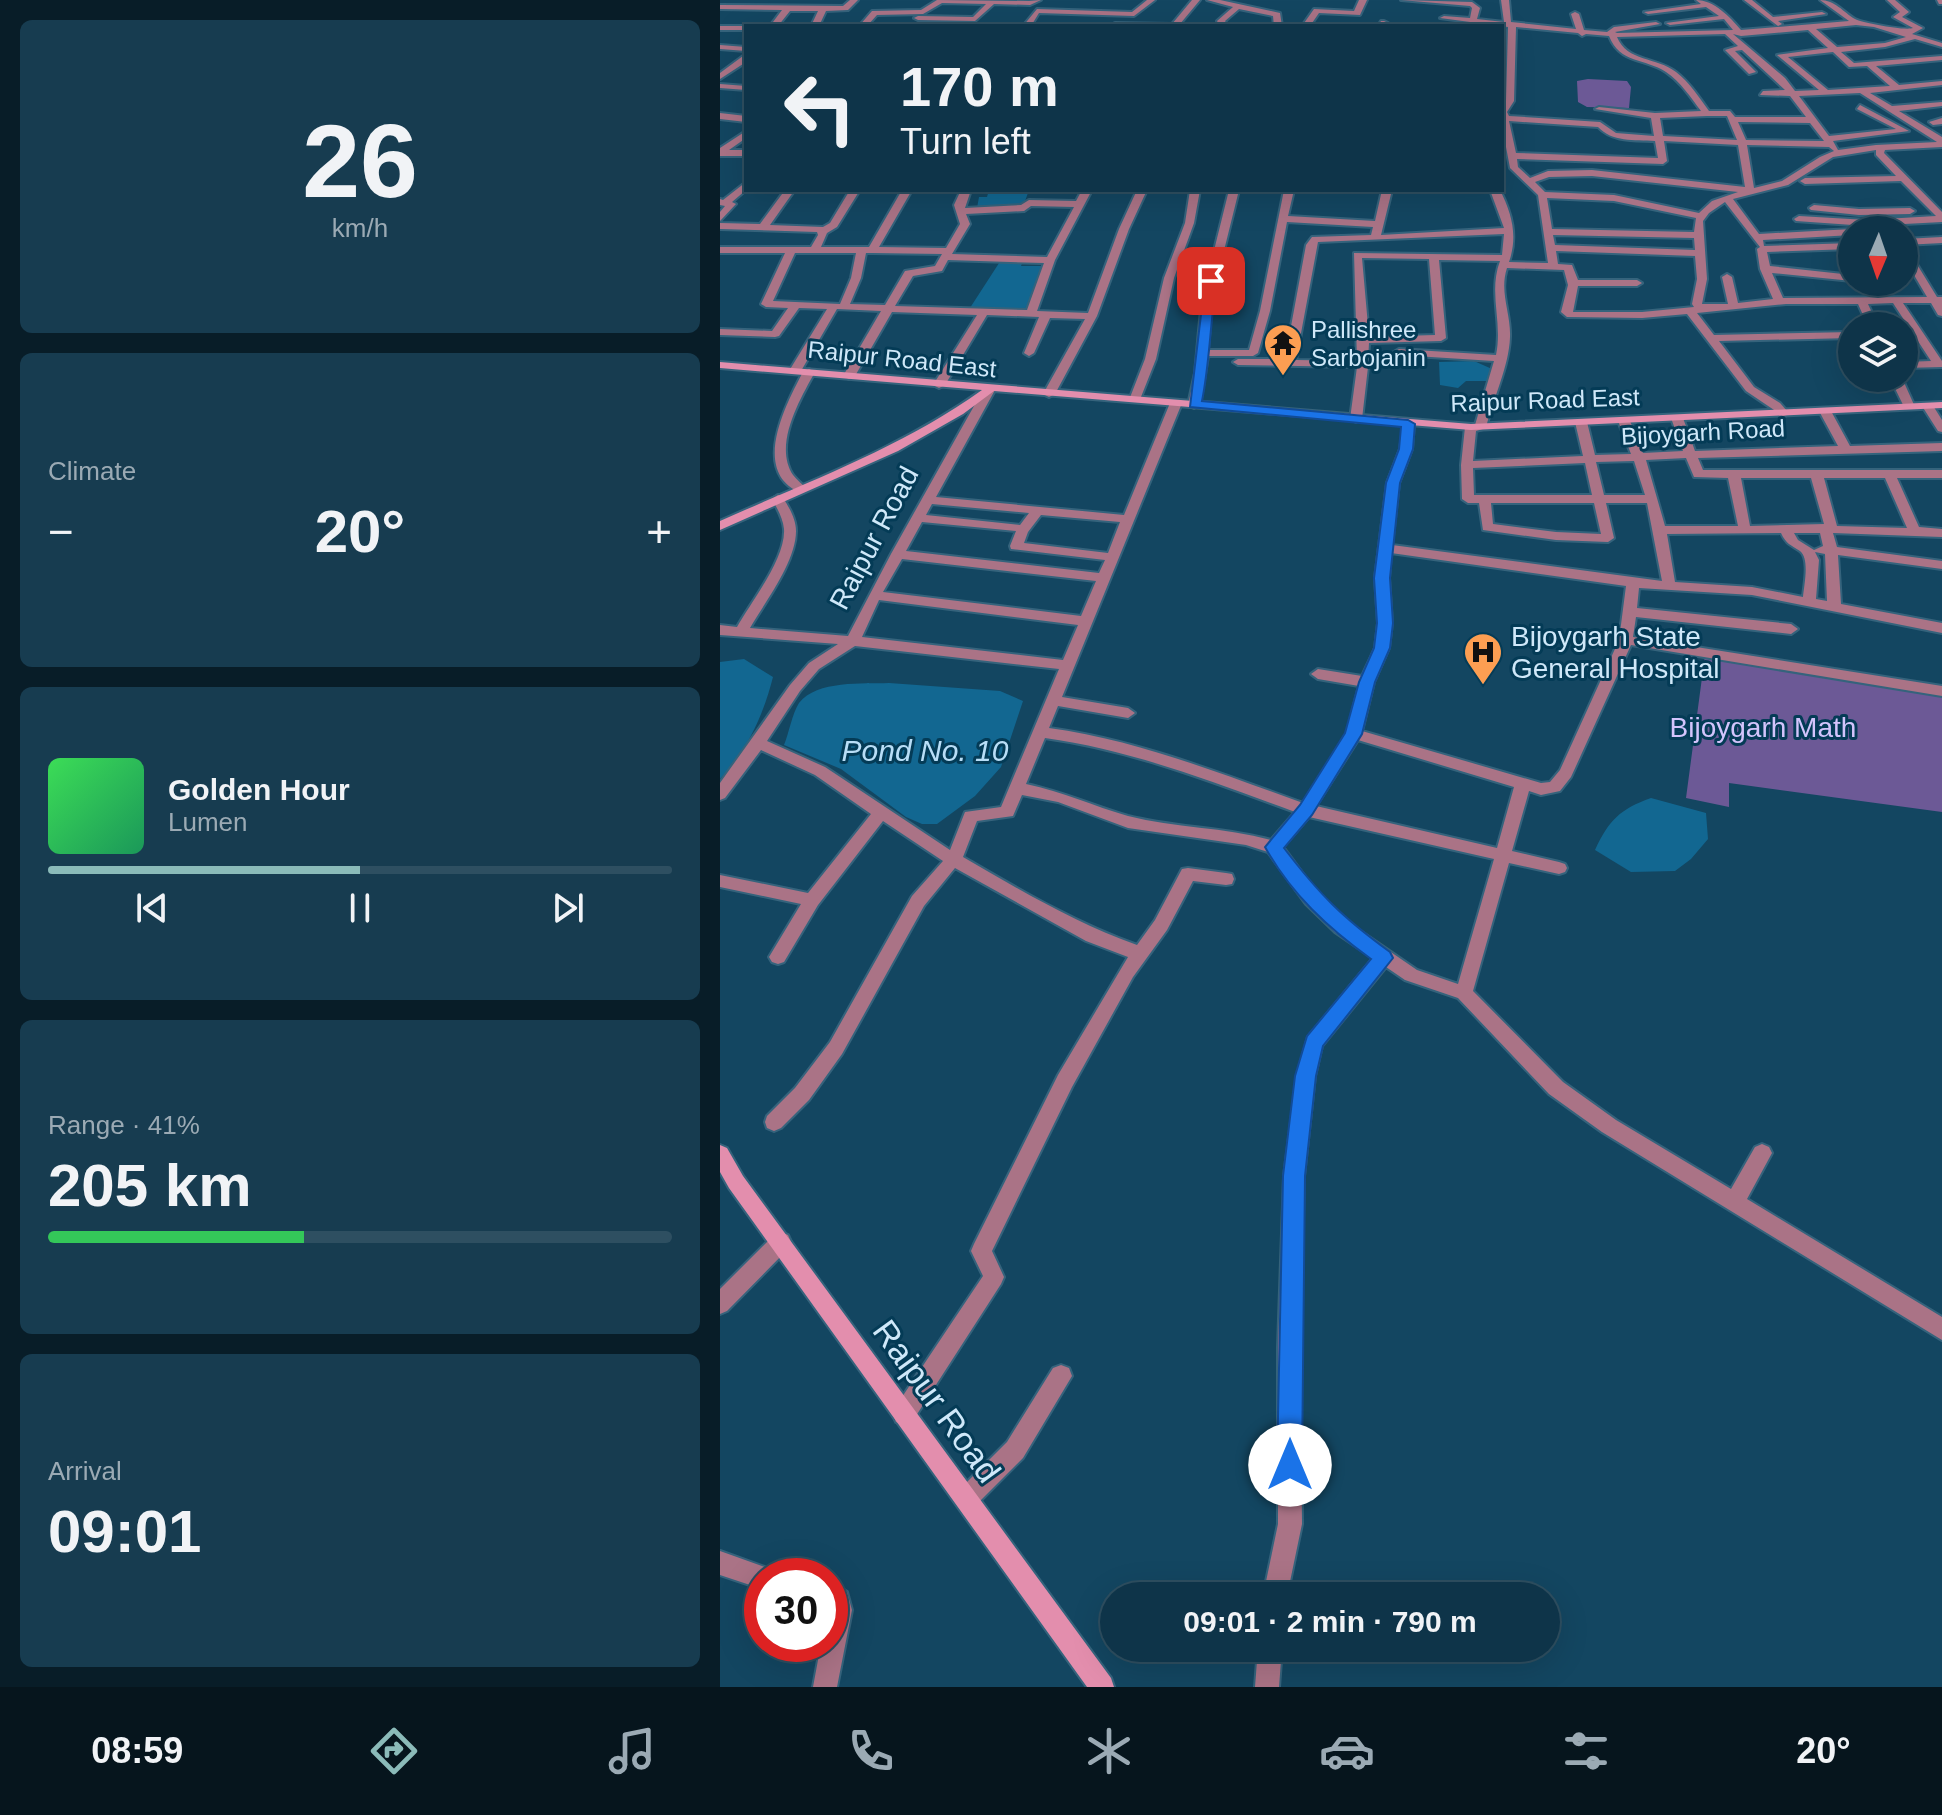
<!DOCTYPE html>
<html lang="en">
<head>
<meta charset="utf-8">
<style>
	body { margin:0; font-family:Helvetica,sans-serif; background:#173c50; color:#f1f3f6; height:100vh; display:flex; flex-direction:column; font-size:30px; white-space:nowrap }
	* { box-sizing:border-box; margin:0 }
	p { font-size:26px; color:#9baab4 }
	.icon { flex:none; width:44px; height:44px; fill:none; stroke:currentColor; stroke-width:2; stroke-linecap:round; stroke-linejoin:round }
	.map { position:relative; flex:1; overflow:hidden }
	.side { display:flex; flex-direction:column; gap:20px; padding:20px; background:#081d28; width:720px }
	.side>* { flex:none }
	.top-card { position:absolute; left:24px; top:24px; width:760px; height:168px; border-radius:0px; box-shadow:0 8px 32px #0002,0 0 0 2px #2e4f61; background:#0e3449; color:#f1f3f6; overflow:hidden }
	.needle { width:52px; rotate:182deg }
	.fabs { position:absolute; left:1118px; top:216px; display:grid; gap:16px }
	.fabs a { display:grid; place-items:center; width:80px; height:80px; border-radius:50%; background:#0e3449; box-shadow:0 8px 32px #0002,0 0 0 2px #2e4f61; font-size:40px }
	.speed { position:absolute; left:24px; top:1558px; display:flex; gap:16px; font-size:40px; font-weight:700; text-align:center }
	.speed>* { display:grid; place-content:center; width:104px; height:104px; border-radius:50%; background:#0e3449; box-shadow:0 8px 32px #0002,0 0 0 2px #2e4f61; line-height:1 }
	.speed .limit { border:12px solid #d22; background:#fff; color:#111 }
	.pin { position:absolute; display:grid; place-items:center; width:68px; height:68px; color:#fff; margin:-34px; border-radius:16px; box-shadow:0 4px 12px #0006 }
	.me { position:absolute; width:88px; margin:-44px; rotate:0deg; stroke-linejoin:round; filter:drop-shadow(0 0 6px #0008) }
	.turn { display:flex; align-items:center; gap:28px; height:168px; padding:0 24px; font-size:36px }
	.turn .icon { width:104px; height:104px; stroke-width:2.5 }
	.turn b { display:block; font-size:56px; line-height:68px }
	.big { font-size:60px; font-weight:700; line-height:1.1 }
	.side .card { flex:1; display:flex; flex-direction:column; justify-content:center; gap:12px; min-width:0; padding:0 28px; border-radius:12px; background:#173c50 }
	.side .dial { align-items:center; gap:0 }
	.dial b { font-size:104px; line-height:1 }
	.song { display:flex; align-items:center; gap:24px }
	.cover { width:96px; height:96px; border-radius:12px; background:linear-gradient(135deg,hsl(130 70% 55%),hsl(150 70% 35%)) }
	.played { height:8px; border-radius:4px; background:linear-gradient(90deg,#8bbbb9 50%,#2e4f61 50%) }
	.keys { display:flex; justify-content:space-around; direction:ltr }
	.heat { display:flex; justify-content:space-between; align-items:center; font-size:44px; direction:ltr }
	.charge { height:12px; border-radius:6px; background:linear-gradient(90deg,#34c759 41%,#2e4f61 0) }
	.trip { position:absolute; left:380px; top:1582px; width:460px; height:80px; border-radius:40px; background:#0e3449; box-shadow:0 8px 32px #0002,0 0 0 2px #2e4f61; font-weight:700; line-height:80px; text-align:center }
	.tab-bar { display:flex; height:128px; justify-content:space-around; align-items:center; background:#06151d; color:#9baab4 }
	.tab-bar .icon { width:56px; height:56px }
	.tab-bar .selected { color:#8bbbb9 }
	.tab-bar b { font-size:36px; color:#f1f3f6 }
	main { display:flex; flex:1; min-height:0 }
	.map>svg:first-child { display:block }
	.green { fill:#6c5996 }
	.water { fill:#126791 }
	.lines { fill:none; stroke-linecap:round; stroke-linejoin:round }
	.street-casing { stroke:#35637c; stroke-width:4 }
	.secondary-casing { stroke:#35637c; stroke-width:4 }
	.street { fill:#aa7386; fill-rule:evenodd }
	.secondary { fill:#e38ead; fill-rule:evenodd }
	.route { fill:#1a73e8; stroke:#114b97; stroke-width:2 }
	.labels { text-anchor:middle; dominant-baseline:central; stroke-width:6; stroke-linejoin:round; paint-order:stroke }
	.far-poi-label { font-size:24px; fill:#cfe8f9; stroke:#043b56; text-anchor:start }
	.far-street-label { font-size:24px; fill:#cfe8f9; stroke:#043b56 }
	.street-label { font-size:28px; fill:#cfe8f9; stroke:#043b56 }
	.poi-label { font-size:28px; fill:#cfe8f9; stroke:#043b56; text-anchor:start }
	.park-label { font-size:28px; fill:#d3c4fc; stroke:#043b56 }
	.water-label { font-size:30px; font-style:italic; fill:#b8def7; stroke:#043b56 }
	.near-street-label { font-size:34px; fill:#cfe8f9; stroke:#043b56 }
</style>
</head>
<body>
<main>
<section class="side">
<div class="card dial"><b>26</b><p>km/h</p></div>
<div class="card"><p>Climate</p>
<div class="heat"><a>−</a><b class="big">20°</b><a>+</a></div>
</div>
<div class="card">
<div class="song"><i class="cover"></i><div><b>Golden Hour</b><p>Lumen</p></div></div>
<div class="played"></div>
<div class="keys"><svg class="icon" aria-label="previous" viewBox="0 0 24 24"><path d="M18 5L8 12l10 7zM5 5v14"/></svg><svg class="icon" aria-label="pause" viewBox="0 0 24 24"><path d="M8 5v14M16 5v14"/></svg><svg class="icon" aria-label="next" viewBox="0 0 24 24"><path d="M6 5l10 7-10 7zM19 5v14"/></svg></div>
</div>
<div class="card"><p>Range · 41%</p><b class="big">205 km</b><div class="charge"></div></div>
<div class="card"><p>Arrival</p><b class="big">09:01</b></div>
</section>
<div class="map">
<svg width="1222" height="1687" viewBox="0 0 1222 1687">
	<rect width="100%" height="100%" fill="#134661"/>
	<!-- green -->
	<path class="green" d="M868 79 907 81 911 87 909 108 867 107 858 102 857 81Z
		M985 655 1222 697V812L1009 783V807L966 798Z"/>
	<!-- water -->
	<path class="water" d="M269 190H309L304 204 299 206 257 208 259 197H267Z
		M281 260 303 261 301 266H325L306 313 248 311Z
		M754 361 772 369 769 381H746L738 388 720 385 719 362Z
		M24 659 53 677C44 713 27 752 0 779V662Z
		M169 683 280 691 303 701 281 767 255 796 217 824H202L186 817 121 769 64 745C69 733 72 714 79 703 97 680 143 684 169 683Z
		M931 798 986 813 988 839 971 859 955 871 911 872 875 850C889 820 900 809 931 798Z"/>
	<g class="lines">
		<!-- street casing -->
		<g class="street-casing">
			<path id="street" d="M130 0H138L128 10 106 11 99 26H91L98 11H70L58 26H50L62 10 0 9V5L123 6Z
				M217 0 309 1 321 0 310 5 274 4 255 21 198 20 194 18 198 16 253 17 266 4 222 3 203 14 157 15 147 26H139L152 11 201 10Z
				M427 0H435L414 16 319 13 311 26H303L317 9 412 12Z
				M472 0H480L460 24 467 26 391 25 395 23 452 24Z
				M487 0H500L560 13 562 26H554L553 16 519 9 505 21 508 26H500L497 21 513 7Z
				M639 0H647L640 15 599 13 590 26H582L594 9 634 11Z
				M681 0 752 2 760 8 757 19 784 22 781 0H789L791 22 856 29 851 14 855 12 859 14 864 30 887 32 894 27 936 22 940 24 895 32 897 33 1013 30 1004 19 950 25 946 23 999 16 986 7 928 14 924 12 981 4 976 0C994 0 1010 17 1021 30L1129 21 1100 0C1115 0 1123 12 1135 19 1143 23 1185 31 1193 28L1173 17 1180 12 1167 0H1175L1189 12 1182 17 1203 28 1192 34 1222 43V47L1195 39 1165 47 1121 52 1134 63 1222 56V60L1156 66 1179 85 1222 81V85L1150 93 1172 106 1222 102V106L1179 111 1222 137V147L1165 150 1164 153 1222 212V222L1147 226 1076 221 1074 219 1079 216 1147 220 1216 216 1181 181 1085 184 1080 181 1085 178 1176 176 1156 155V150L1113 157 1068 185 1013 199 1039 234 1132 229 1135 230H1132V235L1043 240 1044 246 1132 243V249L1047 252 1050 266 1132 275V281L1052 273 1063 298 1207 297 1184 258V247L1187 248 1217 297H1222V316L1218 315 1211 303H1183L1222 361V367L1184 368V362L1211 361 1173 303 1148 304 1158 326H1148L1138 304H1066L977 313 994 335 1132 332V338L999 341 1034 387 1060 403 1067 411V415L1063 416 1026 391 967 314 922 318 847 317 841 312 848 285 844 270 787 268C779 292 791 313 790 337 789 367 773 398 766 428L756 431 753 461 863 456 855 422 861 419 867 422 875 455 911 454 898 421 904 418 910 421 923 453 963 451 951 418 957 415 963 418 975 451 1118 446 1099 411 1105 408 1111 411 1130 446 1222 443V451L978 458 983 470H1222V478H1177L1199 527 1222 529V537L1113 533 1117 547 1222 561V569L1118 555 1121 604 1222 623V633L1032 595 919 588 917 608 1071 624 1078 629 1071 634 916 617 913 637 1222 686V696L911 645 851 777 840 791 821 795 809 791 792 851 839 862 845 864 847 868 845 872 839 874 789 863 753 991 843 1082 896 1120 1011 1189 1035 1147 1042 1144 1049 1147 1052 1153 1027 1199 1222 1317V1340L882 1132 829 1094 738 998 685 980 666 967 602 1046 595 1076 584 1176 580 1347 582 1524 567 1596H543L558 1524V1347L564 1176 577 1076 588 1037 653 958 615 932 586 904 548 852 526 845 408 828 338 802 302 795 293 816 257 821 243 857C300 890 355 923 417 945L435 920 462 869 468 868 506 873 512 874 514 879 512 884 506 885 473 881 447 930 413 977 352 1087 272 1251 284 1277 281 1284 192 1422 184 1425 176 1422 173 1414 176 1406 263 1276 251 1251 254 1244 338 1075 408 957 366 941 235 868 204 906 122 1054 89 1100 61 1128 54 1131 47 1128 45 1122 47 1116 75 1088 110 1042 192 896 223 861 163 821 98 905 64 962 58 964 52 962 49 957 81 904 0 887V875L88 893 151 814 95 775 41 750 5 798 0 800V783L70 685 89 663 118 644 0 635V625L17 627C31 602 66 558 64 529 63 518 57 508 52 499L58 495 62 496C69 507 76 519 76 531 76 562 45 602 30 628L128 636 171 554 263 390 269 387 275 390 216 497 404 515 450 403 456 400 462 403 342 697 408 708 415 713 408 718 338 706 329 728C417 740 499 773 583 803L627 733 639 686 598 679 591 674 598 669 642 676 655 648 658 623 655 578 667 483 680 449 684 422 694 424 692 449 679 483 672 545 942 581 927 503H886L894 538 888 542 836 540 763 530 759 503H748L742 499 741 465 745 427 755 425 774 361 679 355 674 352 679 349 776 355C783 322 768 293 780 261L719 260 726 338 721 341 649 343 648 361 650 364 648 367 642 419 636 422 630 419 637 367 518 365 513 362 518 359H565L586 245 592 237 651 235 653 227 567 222 550 311 538 353 533 356H488L480 405 474 408 468 405 475 373 482 299 509 190H519L492 299 488 350H529L540 311 564 190H574L568 216 655 221 662 190H672L661 235 784 228 770 190H780C792 214 798 236 789 262L828 263 818 195 790 168 782 126V107L786 101 788 27 720 18 724 16 750 18 752 8 750 6ZM1136 25 1154 27 1186 37 1165 43 1117 47 1096 29ZM796 27 858 33 862 36 866 34 889 36C900 64 925 58 946 72 961 82 971 98 981 111L935 113 879 107 875 109 931 118 934 136 896 133 880 122 789 116 787 112 794 101ZM1088 30 1108 48 1057 55 1099 90 1075 91 1065 78 1013 34 1021 36ZM1005 34 1018 46 1005 50 1029 74 1036 72 1015 51 1022 50 1065 90 1043 91 1040 95 1070 96 1086 117H1015L1010 111H989C979 97 969 82 956 72 937 57 907 62 897 37ZM1113 52 1129 67 1147 66 1170 86 1108 90 1068 57ZM1140 93 1217 142 1156 145 1118 150 1113 141 1189 131 1140 105 1137 109 1176 129 1109 136 1079 96ZM987 116H1007L1017 140 943 136 940 118ZM789 121 878 127C892 142 914 140 935 141L938 158 796 153ZM1018 122 1090 123 1104 141 1026 140ZM944 141 1018 145 1025 187 872 170 828 171 810 178 798 167 797 159 943 164 947 161ZM1027 145 1109 147 1114 151 1100 157 1062 181 1034 188ZM872 176 1018 192 992 201 979 213 894 195 825 192 815 182 829 177ZM827 198 894 201 976 218 974 232 832 229ZM1005 202 1040 247 1037 249 1040 269 1053 299 1018 303 1012 277 1007 274 1002 277 1008 304H982L987 279 983 221 989 213ZM784 234 782 255 634 253 637 361 576 360 598 242ZM833 235 974 238 975 250 835 245ZM836 251 975 256 977 279 972 304 974 307 922 312H853L858 286H917L922 283 917 280H858L852 265 838 264ZM642 258 709 259 715 335 649 337ZM966 458 974 477 1008 478 1018 526H945L926 460ZM914 461 925 495H884L876 462ZM865 463 872 495H754L753 468ZM1021 478H1091L1104 524 1030 526ZM1104 478H1165L1187 528 1117 526ZM771 503H874L881 534 836 532 773 524ZM212 504 309 513 300 525 206 515ZM321 515 400 522 388 553 304 543 308 532ZM202 522 296 531 290 546 291 549 385 560 379 573 186 551ZM1061 533C1066 544 1071 545 1080 551 1090 559 1084 585 1083 597L1032 587 955 582 947 534ZM1074 533H1100L1103 546 1094 550 1078 540ZM1095 552 1105 554 1107 601 1096 599 1099 560ZM671 553 906 586 899 640 840 770 830 782 821 783 642 731 654 682 669 648 672 623 669 578ZM182 559 376 581 361 616 163 592ZM159 600 358 625 343 660 142 637ZM135 646 339 669 281 807 245 812 230 850 105 767 47 741 80 691 99 669ZM325 738C412 750 493 782 575 812L551 840C504 827 455 828 408 816 373 806 344 792 306 784ZM638 740 794 787 777 848 596 806ZM589 817 774 859 738 984 697 970 627 922 598 894 563 847Z
				M1024 0H1032L1053 17 1102 12 1106 14 1058 21 1062 24 1058 26Z
				M1217 0H1222V4H1219Z
				M661 21H664L668 23 666 26H658Z
				M0 26H27L26 30H0Z
				M0 45 26 47V51L0 49Z
				M23 56H26V62L0 79V73Z
				M0 84 26 86V90L0 88Z
				M0 113 26 116V122L0 119Z
				M1222 118V124L1213 125 1209 122Z
				M26 131V138L9 150H26V156H0V148Z
				M26 182V190L12 202 16 204 0 221V212L5 206 0 205V199L3 200Z
				M65 190 74 191 50 225 103 227 110 223 130 190H140L117 227 107 233 101 247H149L182 190H192L159 247 226 248 240 224 234 205 241 190H251L245 208 301 205 309 200 356 201 362 190H372L335 260 317 311 368 313 399 229 417 190H427L409 229 377 316 335 394 329 397 323 394 365 319 330 318 314 353 309 356 304 353 319 317 267 315 225 385 219 388 213 385 257 315 172 312 135 376 129 379 123 376 161 311 117 309 81 371 75 374 69 371 107 309 79 308 59 336 55 337 0 335V329L52 331 68 308 46 307 41 304 65 253H0V247H91L98 235 97 232 0 229V223L40 224ZM311 206 354 207 327 257 232 254 250 224 246 214 304 211ZM75 253H136L131 278 120 304 53 301ZM146 253H152L222 254 215 266 185 271 165 305 130 304 141 278ZM228 260 324 263 307 310 175 306 193 276 222 271Z
				M470 190H480L474 223 454 278 436 359 419 402H411L409 400 425 359 444 278 465 223Z
				M1094 205 1139 209 1190 208 1195 211 1190 214 1139 215 1091 210 1089 208Z
				M1222 237V243L1184 245V239Z
				M89 369 95 372C80 399 53 445 73 475 77 480 83 485 87 489L81 493C30 472 66 404 83 372Z
				M1170 378H1182L1195 407 1193 409H1185Z
				M1208 403 1212 404 1222 420V432L1218 431 1202 406Z
				M61 1232 68 1235 71 1242 68 1249 7 1311 0 1314V1289L54 1235Z
				M341 1365 349 1368 352 1376 303 1458 255 1506 247 1509 239 1506 236 1498 239 1490 287 1442 333 1368Z
				M0 1551 50 1569 53 1576H42V1589L0 1575Z
				M110 1581 127 1592 132 1610 117 1687H93L101 1644H110Z
				M538 1648H562L559 1687H535Z"/>
		</g>
		<!-- secondary casing -->
		<g class="secondary-casing">
			<path id="secondary" d="M0 362 751 424 1222 402V408L751 430 274 391 243 414 178 451 0 530V521C89 481 181 448 262 390L0 368Z
				M0 1145 7 1148 23 1176 391 1678 394 1687H367L9 1188 0 1172Z"/>
		</g>
		<!-- street -->
		<use href="#street" class="street"/>
		<!-- secondary -->
		<use href="#secondary" class="secondary"/>
	</g>
	<!-- route -->
	<path class="route" d="M491 277 497 281C490 321 490 362 482 401L688 420 695 424 693 449 680 483 670 578 673 623 670 648 655 682 642 734 592 815 564 848C600 895 622 917 670 952L673 958 603 1046 596 1076 585 1176 582 1465 579 1474 570 1478 561 1474 557 1465 563 1176 575 1076 587 1036 651 959C608 928 571 894 545 847L580 805 625 733 639 682 654 648 657 623 654 578 666 483 679 449 681 427 470 407 485 281Z"/>
	<!-- icons -->
	<defs>
		<g id="temple-pin" transform="scale(2)"><path d="M0 17L-7.5 6A9.5 9.5 0 1 1 7.5 6Z" fill="#fc9e52" stroke="#043b56"/><path d="M0-6L5-2H3V0L6.5 2.5H4V6H1.5V3h-3V6H-4V2.5H-6.5L-3 0V-2H-5Z" fill="#111"/></g>
		<g id="hospital-pin" transform="scale(2)"><path d="M0 17L-7.5 6A9.5 9.5 0 1 1 7.5 6Z" fill="#fc9e52" stroke="#043b56"/><path d="M-5-5h3v3.5h4V-5h3V5h-3V1.5h-4V5h-3Z" fill="#111"/></g>
	</defs>
	<g fill-rule="evenodd">
		<use href="#temple-pin" x="563" y="343"/>
		<use href="#hospital-pin" x="763" y="652"/>
	</g>
	<g class="labels">
		<!-- far-poi labels -->
		<g class="far-poi-label">
			<text x="591" y="329">Pallishree<tspan x="591" dy="28">Sarbojanin</tspan></text>
		</g>
		<!-- far-street labels -->
		<g class="far-street-label">
			<text transform="translate(182 359) rotate(6)">Raipur Road East</text>
			<text transform="translate(825 400) rotate(-2)">Raipur Road East</text>
			<text transform="translate(983 432) rotate(-3)">Bijoygarh Road</text>
		</g>
		<!-- street labels -->
		<g class="street-label">
			<text transform="translate(154 538) rotate(-62)">Raipur Road</text>
		</g>
		<!-- poi labels -->
		<g class="poi-label">
			<text x="791" y="636">Bijoygarh State<tspan x="791" dy="32">General Hospital</tspan></text>
		</g>
		<!-- park labels -->
		<g class="park-label">
			<text x="1043" y="727">Bijoygarh Math</text>
		</g>
		<!-- water labels -->
		<g class="water-label">
			<text x="205" y="750">Pond No. 10</text>
		</g>
		<!-- near-street labels -->
		<g class="near-street-label">
			<text transform="translate(217 1401) rotate(54)">Raipur Road</text>
		</g>
	</g>
</svg>
<div class="fabs">
<a><svg class="needle" viewBox="-14 -14 28 28"><path d="M0-13l5 13h-10z" fill="#e53935"/><path d="M0 13l5-13h-10z" fill="#9baab4"/></svg></a>
<a><svg class="icon" aria-label="layers" viewBox="0 0 24 24"><path d="M12 4l9 5-9 5-9-5zM3 14l9 5 9-5"/></svg></a>
</div>
<div class="speed"><div class="limit">30</div></div>
<div class="pin" style="left:491px;top:281px;background:#d93025"><svg class="icon" aria-label="arrive" viewBox="0 0 24 24"><path d="M6 21V4h12l-3 4 3 4H6"/></svg></div>
<svg class="me" style="left:570px;top:1465px" viewBox="-20 -20 40 40"><circle r="19" fill="#fff"/><path d="M0-13L10 11 0 6-10 11z" fill="#1a73e8"/></svg>
<div class="trip">09:01 · 2 min · 790 m</div>
<div class="top-card">
<div class="turn"><svg class="icon" aria-label="left" viewBox="0 0 24 24"><path d="M17 20v-9H6M10 6l-5 5 5 5"/></svg><div><b>170 m</b>Turn left</div></div>
</div>
</div>
</main>
<nav class="tab-bar">
<b>08:59</b>
<svg class="icon selected" aria-label="directions" viewBox="0 0 24 24"><path d="M12 3l9 9-9 9-9-9zM9 14v-3h6M13 9l2 2-2 2"/></svg>
<svg class="icon" aria-label="music" viewBox="0 0 24 24"><path d="M9 18V5l10-2v13"/><circle cx="6" cy="18" r="3"/><circle cx="16" cy="16" r="3"/></svg>
<svg class="icon" aria-label="phone" viewBox="0 0 24 24"><path d="M5 4h4l2 5-3 2q2 4 5 5l2-3 5 2v4C11 20 4 13 5 4z"/></svg>
<svg class="icon" aria-label="climate" viewBox="0 0 24 24"><path d="M12 3v18M4 7l16 10M4 17L20 7"/></svg>
<svg class="icon" aria-label="car" viewBox="0 0 24 24"><path d="M5 17H2v-5l4-1 3-4h7l3 4 3 1v5h-3M9 17h6M6 11h13"/><circle cx="7" cy="17" r="2"/><circle cx="17" cy="17" r="2"/></svg>
<svg class="icon" aria-label="filters" viewBox="0 0 24 24"><path d="M4 7h16M4 17h16"/><circle cx="9" cy="7" r="2"/><circle cx="15" cy="17" r="2"/></svg>
<b>20°</b>
</nav>
</body>
</html>
